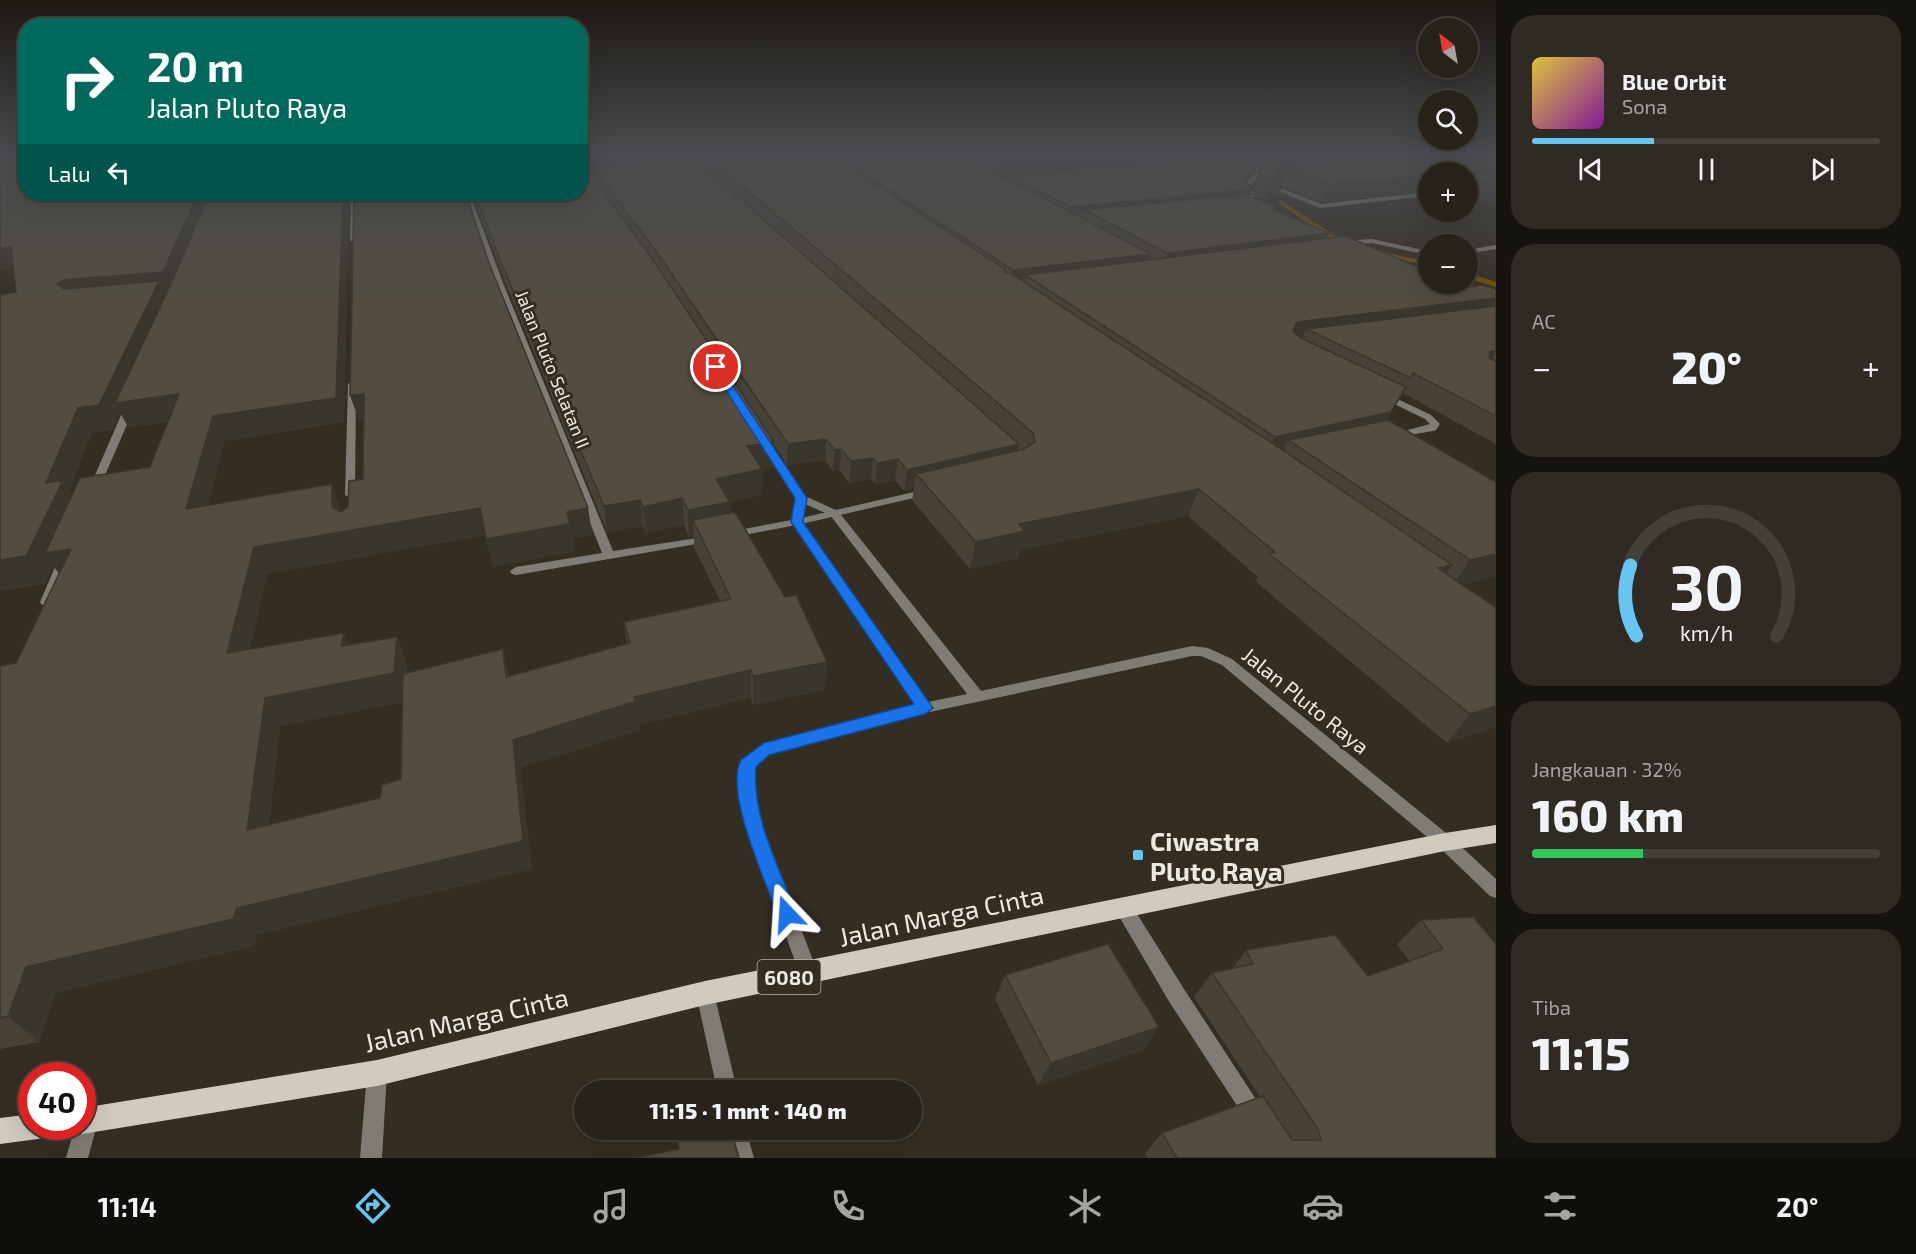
<!DOCTYPE html>
<html lang="id">
<head>
<meta charset="utf-8">
<style>
	body { margin:0; font-family:"Exo 2",sans-serif; background:#2f2a23; color:#f1f3f6; height:100vh; display:flex; flex-direction:column; font-size:22px; white-space:nowrap }
	* { box-sizing:border-box; margin:0 }
	p { font-size:20px; color:#a4a4a2 }
	.icon { flex:none; width:33px; height:33px; fill:none; stroke:currentColor; stroke-width:2; stroke-linecap:round; stroke-linejoin:round }
	.map { position:relative; flex:1; overflow:hidden }
	.sheet { display:flex; flex-direction:column; gap:15px; padding:15px; background:#15130e; width:420px }
	.sheet>* { flex:none }
	.top-card { position:absolute; left:18px; top:18px; width:570px; height:183px; border-radius:24px; box-shadow:0 6px 24px #0002,0 0 0 2px #433f39; background:#00695c; color:#fff; overflow:hidden }
	.needle { width:39px; rotate:329deg }
	.fabs { position:absolute; left:1418px; top:18px; display:grid; gap:12px }
	.fabs a { display:grid; place-items:center; width:60px; height:60px; border-radius:50%; background:#27221a; box-shadow:0 6px 24px #0002,0 0 0 2px #433f39; font-size:30px }
	.speed { position:absolute; left:18px; top:1062px; display:flex; gap:12px; font-size:30px; font-weight:700; text-align:center }
	.speed>* { display:grid; place-content:center; width:78px; height:78px; border-radius:50%; background:#27221a; box-shadow:0 6px 24px #0002,0 0 0 2px #433f39; line-height:1 }
	.speed .limit { border:9px solid #d22; background:#fff; color:#111 }
	.pin { position:absolute; display:grid; place-items:center; width:51px; height:51px; color:#fff; margin:-26px; border:3px solid #fff; border-radius:50%; box-shadow:0 2px 6px #0007 }
	.me { position:absolute; width:66px; margin:-33px; rotate:340deg; stroke-linejoin:round; filter:drop-shadow(0 0 4px #0008) }
	.turn { display:flex; align-items:center; gap:21px; height:126px; padding:0 30px; font-size:27px }
	.turn .icon { width:78px; height:78px; stroke-width:2.5 }
	.turn b { display:block; font-size:42px; line-height:51px }
	.then { display:flex; align-items:center; height:57px; padding:0 30px; background:#0003; gap:12px; font-size:22px }
	.big { font-size:45px; font-weight:800; line-height:1.1 }
	.sheet .card { flex:1; display:flex; flex-direction:column; justify-content:center; gap:9px; min-width:0; padding:0 21px; border-radius:24px; background:#2f2a23 }
	.sheet .dial { align-items:center; gap:0 }
	.dial svg { height:156px; overflow:visible; fill:none; stroke:#433f39; stroke-width:7; stroke-linecap:round; text-anchor:middle }
	.dial text { fill:#f1f3f6; stroke:none }
	.song { display:flex; align-items:center; gap:18px }
	.cover { width:72px; height:72px; border-radius:9px; background:linear-gradient(135deg,hsl(50 70% 55%),hsl(290 70% 35%)) }
	.played { height:6px; border-radius:3px; background:linear-gradient(90deg,#68c4f0 35%,#433f39 35%) }
	.keys { display:flex; justify-content:space-around; direction:ltr }
	.heat { display:flex; justify-content:space-between; align-items:center; font-size:33px; direction:ltr }
	.charge { height:9px; border-radius:4px; background:linear-gradient(90deg,#34c759 32%,#433f39 0) }
	.trip { position:absolute; left:574px; top:1080px; width:348px; height:60px; border-radius:30px; background:#27221a; box-shadow:0 6px 24px #0002,0 0 0 2px #433f39; font-weight:800; line-height:60px; text-align:center }
	.tabs { display:flex; height:96px; justify-content:space-around; align-items:center; background:#100e0a; color:#a4a4a2 }
	.tabs .icon { width:42px; height:42px }
	.tabs .selected { color:#68c4f0 }
	.tabs b { font-size:27px; color:#f1f3f6 }
	main { display:flex; flex:1; min-height:0 }
	.map>svg:first-child { display:block }
	.lines { fill:none; stroke-linecap:round; stroke-linejoin:round }
	.stream { fill:#755406; fill-rule:evenodd }
	.service { fill:#7f7c76; fill-rule:evenodd }
	.minor { fill:#7f7c76; fill-rule:evenodd }
	.tertiary { fill:#7f7c76; fill-rule:evenodd }
	.primary { fill:#d1cabe; fill-rule:evenodd }
	.wall { fill:#474137; fill-rule:evenodd }
	.shaded-wall { fill:#3a352d }
	.building { fill:#534c40; stroke:#3a352d; stroke-width:1.5 }
	.route { fill:#1a73e8; stroke:#114b97; stroke-width:1.5 }
	.poi-dot { fill:#68c4f0; stroke:#342d22; stroke-width:2 }
	.labels { text-anchor:middle; dominant-baseline:central; stroke-width:6; stroke-linejoin:round; paint-order:stroke }
	.far-street-label { font-size:18px; fill:#ede9e2; stroke:#342d22 }
	.shield { fill:#342d22; stroke:#b6b1a8; stroke-width:1.5 }
	.shield-label { font-size:20px; font-weight:bold; fill:#ede9e2 }
	.street-label { font-size:21px; fill:#ede9e2; stroke:#342d22 }
	.near-poi-label { font-size:26px; font-weight:bold; fill:#ede9e2; stroke:#342d22; text-anchor:start }
	.near-street-label { font-size:26px; fill:#ede9e2; stroke:#342d22 }
</style>
</head>
<body>
<main>
<div class="map">
<svg width="1496" height="1158" viewBox="0 0 1496 1158">
	<rect width="100%" height="100%" fill="#342d22"/>
	<g class="lines">
		<!-- stream -->
		<path class="stream" d="M1280 200 1282 201 1337 237 1330 239 1278 203Z
			M1372 249 1428 262V266L1372 253Z
			M1467 273 1496 282V287L1467 278Z"/>
		<!-- service -->
		<path class="service" d="M1445 835 1451 837 1496 879V898L1490 896 1439 847 1437 842 1439 837Z"/>
		<!-- minor -->
		<path class="minor" d="M1239 160 1265 170 1264 174 1252 182 1250 189 1268 202V204H1264L1244 190 1248 180 1259 171 1239 162Z
			M1278 179 1281 181 1278 187 1321 204 1428 192V196L1320 208 1273 189 1275 181Z
			M351 194H357L356 240 353 242 350 240Z
			M465 194H470L503 283 613 551 710 536 714 537 716 539 714 541 516 575 512 574 510 571 516 567 602 553 495 283Z
			M1372 239 1428 251V255L1372 243 1342 245 1339 243 1342 241Z
			M1496 245V249L1467 254V250Z
			M352 381 356 384 355 495 350 498 345 495 348 384Z
			M1383 392 1431 415 1440 424 1436 430 1433 431 1393 438V434L1430 424 1425 419 1380 397V393Z
			M130 403 135 406 99 489 98 491H90L89 489 125 406Z
			M927 489 932 492 931 494 797 525 733 537 727 534 733 531 797 519Z
			M64 556 70 560 52 602 50 605H42L40 602 58 560Z
			M1123 899 1129 901 1184 989 1261 1107 1264 1114 1261 1121 1254 1124 1247 1121 1170 1003 1117 913 1114 907 1117 901Z
			M705 984 712 986 714 993 737 1090H717L696 993 698 986Z
			M377 1063 384 1066 387 1073 382 1158H360L367 1073 370 1066Z
			M87 1110 94 1114 98 1121 88 1158H66L75 1126H82V1112Z
			M725 1130H746L754 1158H732Z"/>
		<!-- tertiary -->
		<path class="tertiary" d="M766 441 769 442 805 496 838 511 981 691 1192 646 1208 648 1232 659 1451 837 1453 842 1451 847 1445 849 1439 847 1222 665 1201 656H1192L925 713 769 755 754 767V783L758 813 818 974 816 981 809 983 802 981 742 813 738 783 739 765 742 761 759 746 915 705 791 522 796 498 761 444ZM805 504 830 515 967 694 928 702 803 522Z"/>
		<!-- primary -->
		<path class="primary" d="M1496 825V843L1445 851 705 1005 377 1086 82 1134 73 1130 71 1126H82V1108L377 1060 705 981 1445 833Z
			M32 1114V1126H51L47 1135 38 1139 0 1144V1118Z"/>
	</g>
	<!-- wall -->
	<path class="wall" d="M0 154 26 194H349L344 422 224 441 208 506 342 511 348 507 363 479 364 419 359 420 350 395 489 263 588 508 592 535 573 538 575 551 493 567 485 535 267 574 250 649 349 644 397 637 407 665V673L510 676 627 644 624 622 720 601 694 547V536L689 537 684 525 645 533 643 526 607 532 505 282 472 194H580L584 165 583 159 580 160V154H684V157L690 156 687 154H967H961L967 158 968 154H1496V203L1485 204 1467 199V172H1428V191L1321 202 1282 186 1279 194 1267 195 1269 196 1266 203 1276 210V211L1326 238 1468 287 1496 289V444L1403 393 1387 420 1496 576 1462 585 1496 608V727L1447 743 1255 581 1258 577 1188 516 1020 550 1018 558 970 569 912 500 914 489 904 491 895 480 875 484 871 479 849 483 839 470 833 471 825 460 787 465 774 445V467L762 469 761 495 730 502V513L827 662 824 690 753 705 751 698 639 725 640 730 520 768 532 869 257 935 254 946 56 993 39 1042 0 1049V666L16 663 59 573 53 565 45 584 14 268 0 269ZM1234 155 1239 157 1012 176 1011 181 1004 177ZM1257 165 1261 166 1253 189 1245 181 1246 179 1255 172ZM1253 189 1259 193 1251 194ZM120 412 128 427 168 422 150 467 72 495 69 491 92 432 113 430ZM403 702 401 779 380 798 269 825 280 726Z
		M1473 917 1496 1158H1148L1145 1153 1162 1133 1260 1097 1194 997 1212 973 1232 969 1246 950 1368 976 1409 961 1397 944 1421 920Z
		M1005 975 1159 1027 1143 1050 1038 1085 995 999Z"/>
	<!-- shaded-wall -->
	<path class="shaded-wall" d="M580 154H583V159L580 160Z
		M585 154H684V162L592 166 593 173H589L587 157Z
		M834 154H943L844 161V165L834 166Z
		M1077 154H1234L998 178 1001 161Z
		M1326 154H1475L1302 172 1309 156Z
		M1298 155 1293 171 1288 169 1285 175 1280 177 1286 176 1279 194 1263 196 1269 178 1280 163Z
		M1257 164 1255 172 1246 179 1249 171Z
		M1496 165V181L1470 179 1475 168Z
		M1428 175V191L1321 202 1329 184Z
		M1494 186H1496V203L1485 204Z
		M1253 189 1250 197 1084 210 1082 214 1068 216 1070 207Z
		M198 194H212L172 293 164 294 168 303 179 394 191 418 128 427 120 412 113 430 92 432 69 491 79 507 63 580 53 565 45 584 0 591V560L46 483 75 302 58 284Z
		M343 194H349L344 422 224 441 200 536 186 509 213 416Z
		M1269 196 1265 208 1254 198Z
		M1329 233 1323 246 1163 266 1167 253Z
		M11 247 22 267 0 269V248Z
		M1151 254 1147 268 1025 275 1023 283 1011 285 1013 270Z
		M1496 298V315L1306 329 1302 338 1289 340 1297 322Z
		M1496 351 1484 370 1490 352Z
		M1406 387 1380 433 1288 440 1282 454 1265 458 1275 437Z
		M364 394 372 418 359 420 350 395Z
		M826 439 825 460 787 465 788 444Z
		M774 442V467L762 469 761 495 730 502V529L693 520 694 536 689 537 688 510 747 446Z
		M1019 444 1014 464 916 474 914 489 904 491 907 470Z
		M841 449 839 470 833 471 835 450Z
		M873 458 871 479 849 483 851 461Z
		M898 459 895 480 875 484 877 463Z
		M332 484 342 511 480 508 487 535 267 574 243 681 227 653 254 547 332 507Z
		M1199 489 1188 516 1020 550 1018 558 970 569 976 542 1019 524Z
		M682 498 684 525 645 533 643 507Z
		M640 500 643 526 607 532 604 506Z
		M588 508 592 535 573 538 575 551 493 567 486 539 567 512Z
		M1496 554V576L1451 588 1470 560Z
		M1452 565 1433 592 1438 568Z
		M344 633 355 661 341 646Z
		M397 637 407 665 404 702 280 726 265 858 247 830 265 698Z
		M503 649 510 677H506Z
		M827 662 824 690 753 705V676Z
		M751 670V698L639 725 640 730 520 768 532 869 257 935 254 946 56 993 39 1042 8 1016 26 967 237 908 513 740 634 697Z
		M1496 706V727L1447 743 1470 714Z
		M1159 1027 1143 1050 1038 1085 1051 1063Z"/>
	<!-- building -->
	<path class="building" d="M0 154H26V194H198L163 272 64 280 58 284 64 289 159 281 99 405 78 408 46 483 63 480 26 556 0 560V295L16 292 11 247 0 248Z
		M585 154H611L587 157Z
		M705 154H829L1005 269V273H1010L1269 441 1452 565 1438 568 1496 608V706L1470 714 1269 554 1275 552 1199 489 1019 524 1025 531 976 542 916 474 1024 449 1035 442 1033 433Z
		M921 154H960L1151 254 1013 270 844 161Z
		M987 154H1077L1001 161Z
		M1272 154H1296L1298 155 1280 163 1276 172 1286 176 1269 178 1259 172 1260 166 1273 157Z
		M1308 154H1326L1309 156Z
		M1397 154H1496V165L1475 168 1474 175 1496 173V186L1467 178V172H1428V175L1329 184 1288 169 1301 164Z
		M691 156 1019 444 907 470 898 459 877 463 873 458 851 461 841 449 835 450 826 439 788 444 659 255 592 166Z
		M1235 156 1257 164 1249 171 1245 181 1253 189 1070 207 1012 176Z
		M580 161 649 254 774 442 747 446 762 469 716 479 730 502 688 510 682 498 643 507 640 500 604 506 501 262 475 194H580Z
		M1264 193 1269 196 1254 198 1277 207 1272 208 1276 210H1274L1329 233 1167 253 1084 210Z
		M209 194H343L336 398 213 416 186 509 332 484V507L341 512 348 507 349 481 363 479 364 394 350 395 354 194H466L489 263 588 508 567 512 570 524 486 539 480 508 254 547 227 653 344 633 341 646 397 637 394 673 265 698 247 830 380 798 382 785 401 779 403 674 503 649 506 677 630 643 624 622 731 599 693 520 735 512 785 597 796 595 827 662 753 676 751 670 634 697 636 701 513 740 523 841 237 908 233 919 26 967 8 1016 0 1018V666L16 663 71 549 45 553 80 478 150 467 179 394 115 403 174 277Z
		M1345 236 1428 271V284H1459L1468 287 1482 285 1496 289V298L1297 322 1293 331 1301 338 1406 387 1391 412 1275 437 1025 275Z
		M1496 306V351L1490 352 1489 358 1496 361V416L1413 373 1411 378 1306 329Z
		M1388 420 1496 482V554L1470 560 1288 440Z
		M1473 917 1496 944V1158H1177L1162 1133 1263 1096 1292 1140H1321L1318 1129 1212 973 1253 964 1246 950 1335 935 1368 976 1443 949 1421 920Z
		M1108 944 1159 1027 1051 1063 1005 975Z
		M675 1130H727L729 1138 734 1140 739 1158H635L679 1149Z"/>
	<!-- sky -->
	<linearGradient id="sky" x2="0" y2="1"><stop stop-color="#1d1913"/><stop offset="0.49" stop-color="#4a4c4f"/><stop offset="1" stop-color="#4a4c4f" stop-opacity="0"/></linearGradient>
	<rect width="1496" height="316" fill="url(#sky)"/>
	<!-- route -->
	<path class="route" d="M712 365H719L807 498 803 522 933 708 925 714 769 755 756 767C752 818 779 867 797 914L794 920 787 923 780 920 777 914C765 879 724 792 741 760L764 743 914 704 791 522 795 498 711 367Z"/>
	<!-- markers -->
	<rect class="poi-dot" x="1132" y="849" width="12" height="12" rx="3"/>
	<g class="labels">
		<!-- far-street labels -->
		<g class="far-street-label">
			<text transform="translate(553 369) rotate(68)">Jalan Pluto Selatan II</text>
		</g>
		<!-- shield labels -->
		<rect class="shield" x="757.5" y="960" width="63" height="34" rx="4.5"/>
		<g class="shield-label">
			<text x="789" y="977">6080</text>
		</g>
		<!-- street labels -->
		<g class="street-label">
			<text transform="translate(1306 700) rotate(39)">Jalan Pluto Raya</text>
		</g>
		<!-- near-poi labels -->
		<g class="near-poi-label">
			<text x="1150" y="840">Ciwastra<tspan x="1150" dy="30">Pluto Raya</tspan></text>
		</g>
		<!-- near-street labels -->
		<g class="near-street-label">
			<text transform="translate(941 915) rotate(-12)">Jalan Marga Cinta</text>
			<text transform="translate(466 1019) rotate(-13)">Jalan Marga Cinta</text>
		</g>
	</g>
</svg>
<div class="fabs">
<a><svg class="needle" viewBox="-14 -14 28 28"><path d="M0-13l5 13h-10z" fill="#e53935"/><path d="M0 13l5-13h-10z" fill="#a4a4a2"/></svg></a>
<a><svg class="icon" aria-label="search" viewBox="0 0 24 24"><circle cx="10" cy="10" r="6"/><path d="M15 15l6 6"/></svg></a>
<a>+</a>
<a>−</a>
</div>
<div class="speed"><div class="limit">40</div></div>
<div class="pin" style="left:716px;top:367px;background:#d93025"><svg class="icon" aria-label="arrive" viewBox="0 0 24 24"><path d="M6 21V4h12l-3 4 3 4H6"/></svg></div>
<svg class="me" style="left:787px;top:914px" viewBox="-20 -20 40 40"><path d="M0-17L14 15 0 8-14 15z" fill="#1a73e8" stroke="#fff" stroke-width="4"/></svg>
<div class="trip">11:15 · 1 mnt · 140 m</div>
<div class="top-card">
<div class="turn"><svg class="icon" aria-label="right" viewBox="0 0 24 24"><path d="M7 20v-9h11M14 6l5 5-5 5"/></svg><div><b>20 m</b>Jalan Pluto Raya</div></div>
<div class="then">Lalu<svg class="icon" aria-label="left" viewBox="0 0 24 24"><path d="M17 20v-9H6M10 6l-5 5 5 5"/></svg></div>
</div>
</div>
<section class="sheet">
<div class="card">
<div class="song"><i class="cover"></i><div><b>Blue Orbit</b><p>Sona</p></div></div>
<div class="played"></div>
<div class="keys"><svg class="icon" aria-label="previous" viewBox="0 0 24 24"><path d="M18 5L8 12l10 7zM5 5v14"/></svg><svg class="icon" aria-label="pause" viewBox="0 0 24 24"><path d="M8 5v14M16 5v14"/></svg><svg class="icon" aria-label="next" viewBox="0 0 24 24"><path d="M6 5l10 7-10 7zM19 5v14"/></svg></div>
</div>
<div class="card"><p>AC</p>
<div class="heat"><a>−</a><b class="big">20°</b><a>+</a></div>
</div>
<div class="card dial"><svg viewBox="0 0 100 80">
<path d="M14 69A42 42 0 1 1 86 69"/>
<path d="M14 69A42 42 0 0 1 11 33" stroke="#68c4f0"/>
<text x="50" y="56" font-size="32" font-weight="700">30</text>
<text x="50" y="72" font-size="11">km/h</text>
</svg></div>
<div class="card"><p>Jangkauan · 32%</p><b class="big">160 km</b><div class="charge"></div></div>
<div class="card"><p>Tiba</p><b class="big">11:15</b></div>
</section>
</main>
<nav class="tabs">
<b>11:14</b>
<svg class="icon selected" aria-label="directions" viewBox="0 0 24 24"><path d="M12 3l9 9-9 9-9-9zM9 14v-3h6M13 9l2 2-2 2"/></svg>
<svg class="icon" aria-label="music" viewBox="0 0 24 24"><path d="M9 18V5l10-2v13"/><circle cx="6" cy="18" r="3"/><circle cx="16" cy="16" r="3"/></svg>
<svg class="icon" aria-label="phone" viewBox="0 0 24 24"><path d="M5 4h4l2 5-3 2q2 4 5 5l2-3 5 2v4C11 20 4 13 5 4z"/></svg>
<svg class="icon" aria-label="climate" viewBox="0 0 24 24"><path d="M12 3v18M4 7l16 10M4 17L20 7"/></svg>
<svg class="icon" aria-label="car" viewBox="0 0 24 24"><path d="M5 17H2v-5l4-1 3-4h7l3 4 3 1v5h-3M9 17h6M6 11h13"/><circle cx="7" cy="17" r="2"/><circle cx="17" cy="17" r="2"/></svg>
<svg class="icon" aria-label="filters" viewBox="0 0 24 24"><path d="M4 7h16M4 17h16"/><circle cx="9" cy="7" r="2"/><circle cx="15" cy="17" r="2"/></svg>
<b>20°</b>
</nav>
</body>
</html>
